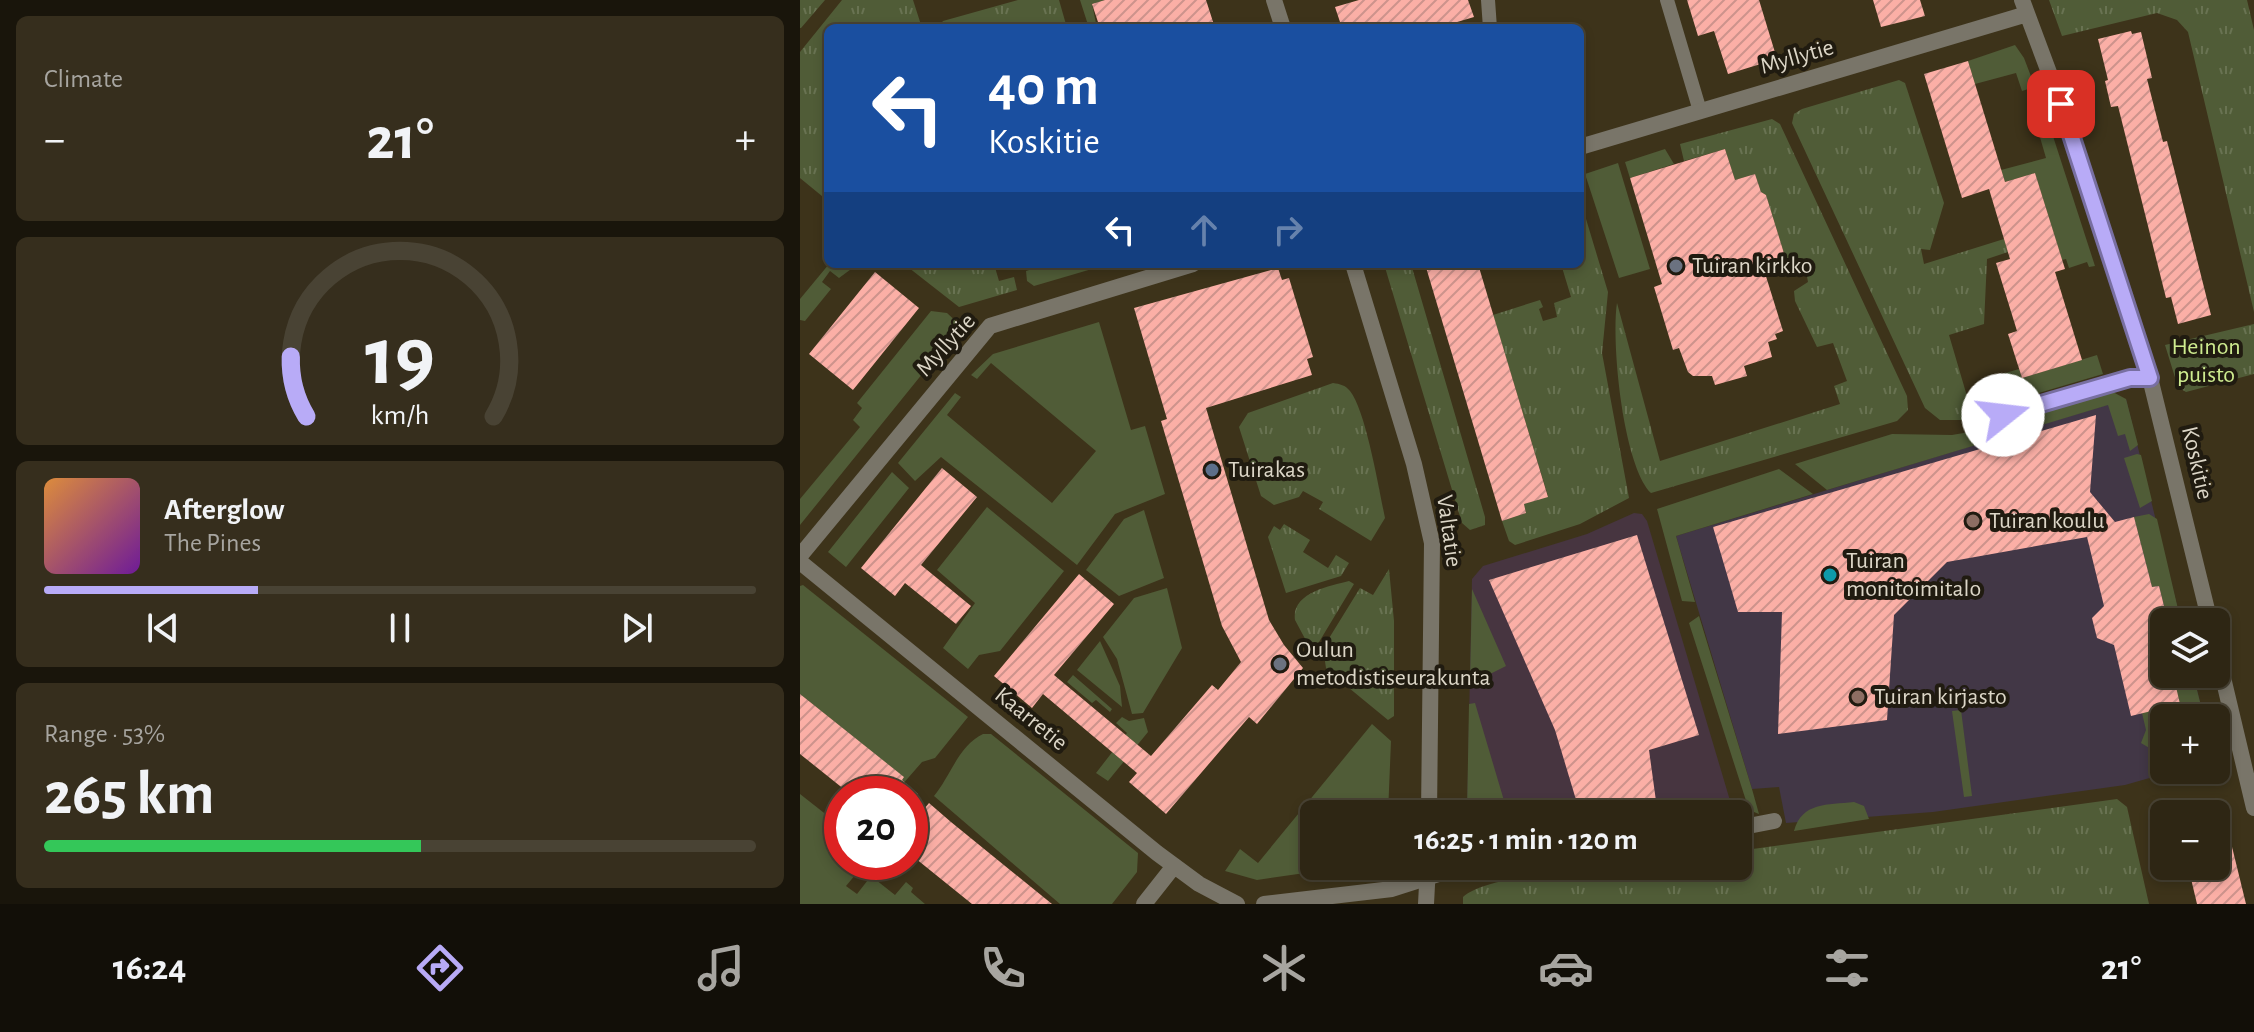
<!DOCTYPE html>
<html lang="en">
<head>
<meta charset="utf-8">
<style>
	body { margin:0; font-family:"Alegreya Sans",sans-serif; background:#362e1d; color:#f1f3f6; height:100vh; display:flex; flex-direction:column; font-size:30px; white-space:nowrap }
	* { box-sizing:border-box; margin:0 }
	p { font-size:26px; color:#a7a5a0 }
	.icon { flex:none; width:44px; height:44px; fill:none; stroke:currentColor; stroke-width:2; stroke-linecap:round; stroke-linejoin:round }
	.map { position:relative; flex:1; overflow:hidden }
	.side { display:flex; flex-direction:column; gap:16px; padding:16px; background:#19150b; width:800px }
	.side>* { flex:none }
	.guide { position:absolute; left:24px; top:24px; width:760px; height:244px; border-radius:12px; box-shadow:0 4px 12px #0003,0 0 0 2px #494334; background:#1a4fa0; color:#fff; overflow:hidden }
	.tools { position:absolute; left:1350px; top:608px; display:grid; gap:16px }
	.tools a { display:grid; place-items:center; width:80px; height:80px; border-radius:12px; background:#2e2614; box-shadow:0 4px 12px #0003,0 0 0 2px #494334; font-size:40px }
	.speed { position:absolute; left:24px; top:776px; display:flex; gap:16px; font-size:40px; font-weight:700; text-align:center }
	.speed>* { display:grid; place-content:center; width:104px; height:104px; border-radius:50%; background:#2e2614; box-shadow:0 4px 12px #0003,0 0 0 2px #494334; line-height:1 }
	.speed .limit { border:12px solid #d22; background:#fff; color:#111 }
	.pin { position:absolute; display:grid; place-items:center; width:68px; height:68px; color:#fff; margin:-34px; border-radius:16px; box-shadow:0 4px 12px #0006 }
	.me { position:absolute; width:88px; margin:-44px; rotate:74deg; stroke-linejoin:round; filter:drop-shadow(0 0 6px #0008) }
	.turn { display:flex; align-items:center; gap:28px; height:168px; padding:0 32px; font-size:36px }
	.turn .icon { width:104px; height:104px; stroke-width:2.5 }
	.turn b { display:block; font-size:56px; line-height:68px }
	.lanes { display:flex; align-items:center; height:76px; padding:0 32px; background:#0003; justify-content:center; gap:40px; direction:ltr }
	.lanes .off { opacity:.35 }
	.big { font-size:60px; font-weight:600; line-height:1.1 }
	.side .widget { flex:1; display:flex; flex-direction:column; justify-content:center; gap:12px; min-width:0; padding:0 28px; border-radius:12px; background:#362e1d }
	.side .dial { align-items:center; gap:0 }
	.dial svg { height:208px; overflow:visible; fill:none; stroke:#494334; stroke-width:7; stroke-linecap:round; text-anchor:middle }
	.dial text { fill:#f1f3f6; stroke:none }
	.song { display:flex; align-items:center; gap:24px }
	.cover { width:96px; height:96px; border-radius:12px; background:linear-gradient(135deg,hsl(30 70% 55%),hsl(280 70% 35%)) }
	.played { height:8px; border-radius:4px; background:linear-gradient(90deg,#b8abf7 30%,#494334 30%) }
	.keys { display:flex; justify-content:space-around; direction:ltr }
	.heat { display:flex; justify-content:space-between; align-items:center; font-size:44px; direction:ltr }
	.charge { height:12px; border-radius:6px; background:linear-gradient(90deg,#34c759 53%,#494334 0) }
	.trip { position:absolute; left:500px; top:800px; width:452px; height:80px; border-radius:12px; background:#2e2614; box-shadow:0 4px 12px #0003,0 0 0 2px #494334; font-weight:600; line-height:80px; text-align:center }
	.dock { display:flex; height:128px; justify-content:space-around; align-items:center; background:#120f08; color:#a7a5a0 }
	.dock .icon { width:56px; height:56px }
	.dock .on { color:#b8abf7 }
	.dock b { font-size:36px; color:#f1f3f6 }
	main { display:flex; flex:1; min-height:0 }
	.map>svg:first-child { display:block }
	.commercial { fill:#473540 }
	.education { fill:#423746 }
	.grass { fill:#505c37 }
	.park { fill:url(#park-tufts) }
	.building { fill:url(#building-hatch) }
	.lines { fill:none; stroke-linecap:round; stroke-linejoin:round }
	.service { stroke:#797569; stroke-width:14 }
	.minor { stroke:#797569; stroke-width:16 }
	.tertiary { stroke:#797569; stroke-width:16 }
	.route-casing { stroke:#786fa1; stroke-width:20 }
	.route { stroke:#b8abf7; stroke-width:14 }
	.worship-dot { fill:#6b7280; stroke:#201b10; stroke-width:3 }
	.service-dot { fill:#5c6f8a; stroke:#201b10; stroke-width:3 }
	.education-dot { fill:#8d6e63; stroke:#201b10; stroke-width:3 }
	.culture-dot { fill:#0f9aa8; stroke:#201b10; stroke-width:3 }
	.labels { text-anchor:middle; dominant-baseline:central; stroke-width:8; stroke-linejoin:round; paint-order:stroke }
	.street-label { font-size:24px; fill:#dcd6c7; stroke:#201b10 }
	.poi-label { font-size:24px; fill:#dcd6c7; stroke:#201b10; text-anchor:start }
	.park-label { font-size:24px; fill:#ceeb8f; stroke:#201b10 }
</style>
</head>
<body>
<main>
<section class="side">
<div class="widget"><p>Climate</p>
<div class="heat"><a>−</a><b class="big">21°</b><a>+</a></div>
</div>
<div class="widget dial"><svg viewBox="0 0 100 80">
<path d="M14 69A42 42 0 1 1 86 69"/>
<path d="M14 69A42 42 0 0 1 8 46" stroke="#b8abf7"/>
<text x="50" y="56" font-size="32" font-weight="700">19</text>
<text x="50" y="72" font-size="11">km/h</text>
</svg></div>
<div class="widget">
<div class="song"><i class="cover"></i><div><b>Afterglow</b><p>The Pines</p></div></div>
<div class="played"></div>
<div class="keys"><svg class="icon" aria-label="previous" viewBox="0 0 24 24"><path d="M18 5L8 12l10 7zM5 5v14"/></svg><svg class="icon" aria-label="pause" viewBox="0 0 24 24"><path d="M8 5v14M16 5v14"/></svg><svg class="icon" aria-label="next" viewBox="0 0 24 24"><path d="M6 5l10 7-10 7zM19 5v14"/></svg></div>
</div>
<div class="widget"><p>Range · 53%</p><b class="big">265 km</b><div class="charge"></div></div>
</section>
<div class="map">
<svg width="1454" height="904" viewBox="0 0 1454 904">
	<defs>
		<pattern id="park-tufts" width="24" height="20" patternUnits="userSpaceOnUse" patternTransform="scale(2)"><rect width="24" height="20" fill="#505c37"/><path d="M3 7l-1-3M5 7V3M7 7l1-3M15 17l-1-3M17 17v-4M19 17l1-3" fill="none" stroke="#697352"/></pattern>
		<pattern id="building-hatch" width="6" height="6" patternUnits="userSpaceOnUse" patternTransform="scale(2)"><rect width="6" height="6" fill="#fbafa6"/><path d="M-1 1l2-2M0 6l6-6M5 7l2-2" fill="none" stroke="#cd938c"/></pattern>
	</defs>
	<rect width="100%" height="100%" fill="#3d331a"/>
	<!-- commercial -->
	<path class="commercial" d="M834 513 842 514 847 521 934 814H667L672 579 683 566 787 534Z"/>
	<!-- education -->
	<path class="education" d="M1326 399 1381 622H1364V674H1393L1404 718H1364L1367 773 1325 785 1133 812 986 823 979 787 952 789 876 536Z"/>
	<!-- grass -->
	<path class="grass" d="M280 0H305L292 4 297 28H289Z
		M1215 45 1224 58 1235 87 1222 91 1216 73 1175 84 1168 61Z
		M1246 122 1251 130 1295 266 1289 267 1287 262 1269 268 1266 259 1262 260 1235 173 1205 182 1201 170 1246 158 1237 127Z
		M865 149 874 164 830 178 825 162Z
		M818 163 850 269 819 278 785 174Z
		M29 264H58L39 278 30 271 22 282 31 289 5 321 0 320V299Z
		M248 264 253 265 309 264 234 286 227 281 226 271Z
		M131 311 147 313 161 326 0 525V499L60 427 53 420 62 408 57 403Z
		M299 322 331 430 345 426 365 494 315 514 277 565 141 457 115 481 98 463 155 393 161 397 147 415 252 503 296 451 191 363 177 379 171 375 193 354Z
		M1297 355 1303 374 1218 399 1204 391 1199 380 1202 374 1219 369 1222 378Z
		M1311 391 1326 399 1338 445 1330 451 1325 434 1318 436 1308 405 1027 490 995 464 1092 434 1152 435 1175 431Z
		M1337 454 1341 455 1352 501 1340 508 1324 458Z
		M979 469 1013 494 876 536 895 602 882 601 857 509Z
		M92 472 109 488 46 567 28 552Z
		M187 507 264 571 200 651 179 655 168 669 143 648 175 603 137 570Z
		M344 510 364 578 319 596 286 570 324 519Z
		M1349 514 1357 519 1381 622H1368L1359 586 1352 587 1334 517Z
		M3 585 168 717 135 758 122 762 95 793 103 777 0 694V586Z
		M367 588 382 648 343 713 332 714 317 659 303 637 334 598Z
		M672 589 706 666 674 682 670 681Z
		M899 616 952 789 959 814 949 810 889 623Z
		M300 641 320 686 322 707 277 670Z
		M1373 674H1393L1404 718H1364V752H1356L1341 743 1346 730 1342 713Z
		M273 675 312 709 310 712 296 700 292 703 267 682Z
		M675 703 708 814H667L669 704Z
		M1161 710 1172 796 1164 797 1152 711Z
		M322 717 329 721 344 718 348 732 308 781 296 773 327 733 316 723Z
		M572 724 591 741 588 814H514V866H554L457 880 425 871 440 849 458 863Z
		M183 734H191L338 853 337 872 312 904H260L134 796C150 777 159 745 183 734Z
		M0 794 42 827V862H59L61 868 46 886 57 894 71 876 95 895 106 882 113 888 111 892 125 904H0Z
		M856 801 858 814H802V809Z
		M1054 802 1064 806 1069 819 994 831C1002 802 1027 805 1054 802Z"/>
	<!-- park -->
	<path class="park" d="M0 0H25L1 28H0Z
		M42 0H113L122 28H28V201L0 178V52Z
		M218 0H259L267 28H138L143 21Z
		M1249 0H1447L1454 30V312L1388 32 1377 20 1357 13 1262 36Z
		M1099 80 1105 83 1144 203 1130 250 1121 249 1124 264 1204 239 1208 252 1187 259 1184 324 1149 335 1169 403 1188 398 1192 414 1169 420H1140L1125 408 992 123 994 114 1002 109Z
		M972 119 980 124 1107 396 1108 410 1097 421 851 493C823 465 811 342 817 303L860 461 1040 404 1034 386 1047 381 1033 343 1017 347 995 301 994 291 1008 282 1006 271 998 264 982 271 979 269 987 263 966 195 961 192 955 174 935 180 925 149 884 161 880 144Z
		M780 199 808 292 802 353 829 498 780 524 715 545 709 541 702 521 726 513 724 504 748 496 693 315 740 300 743 307 739 309 743 321 757 317 754 303 771 297 761 264H780Z
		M104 264H194L199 281 214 277 217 290 159 307Z
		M584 264H611L685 517V525L670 530 662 523Z
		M1454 324V374L1386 392 1378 387 1365 345Z
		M533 383C540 384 545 385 550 391 566 411 579 490 585 518L571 541 519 509 523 502 503 491 499 497 474 505 461 496 439 427 448 413Z
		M484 524 510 540 503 552 528 568 536 555 549 563 541 576 486 593 468 537 474 526 480 530Z
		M589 569 594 621V716L588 720 532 674 526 668 523 648 560 588 573 595Z
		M549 581 554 584 516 647 510 648 495 620C491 593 529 586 549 581Z
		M1317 799 1327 807 1349 904H663V897C699 865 885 866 938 866V851Z"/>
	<!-- building -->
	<path class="building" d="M305 0H406L415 28H300L292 4Z
		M559 0H668L674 17 637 28H542L535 7Z
		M887 0H959L977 59 928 74 914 31 898 36Z
		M1073 0H1120L1125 16 1081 27Z
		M1331 31 1332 34 1341 32 1352 78 1347 79 1363 142 1367 141 1411 315 1378 324 1371 297 1366 298 1318 106 1311 107 1305 81 1308 80 1298 39Z
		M1168 61 1205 182 1235 173 1265 269 1255 272 1282 360 1222 378 1208 334 1217 331 1196 263 1210 259 1189 189 1162 198 1124 74Z
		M925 149 935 180 955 174 961 192 966 195 987 263 964 270 983 331 975 334 977 339 968 342 972 357 944 366 947 376 915 385 912 376H893L888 372 879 348 873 350 854 287 862 284 830 178Z
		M625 264H678L748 497 724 504 726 513 702 521Z
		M478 268 482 280 489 278 513 357 507 359 512 375 406 408 469 620 484 645 503 668 457 724 449 717 366 814 329 782 337 773 243 694 232 708 194 676 279 574 314 604 254 675 351 756 412 685 418 690 441 662 422 626 361 421 367 419 334 308Z
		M75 272 119 308 53 390 9 354Z
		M1296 415 1290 492 1315 522 1334 517 1352 587 1359 586 1368 622H1364V674H1373L1380 704 1331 716 1314 645 1297 638 1292 618 1304 606 1287 537 1147 562 1094 615 1087 720 978 734 982 612H938L913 527Z
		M142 468 177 497 121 565 171 606 156 624 105 583 95 596 61 568Z
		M837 535 899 735 849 750 856 801 780 813 755 730 689 580Z
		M0 694 104 777 102 780 118 794H50L0 754Z
		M129 803 151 822 252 904H172L110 854V826Z
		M1416 810H1423L1446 904H1397L1388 866H1416Z"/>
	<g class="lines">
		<!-- service -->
		<path class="service" d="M688 0 690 28
			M867 0 900 111
			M1203 415 1330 378H1350"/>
		<!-- minor -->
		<path class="minor" d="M1222 0 1263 110 1350 378 1410 622
			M780 147 1227 14
			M0 556 190 326 393 264
			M0 562 357 853 399 884 437 904
			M1416 648 1454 808
			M938 828 974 821
			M344 904 374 866
			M464 904 592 889 664 866"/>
		<!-- tertiary -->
		<path class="tertiary" d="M474 0 483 28
			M553 264 614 464 632 543 629 814
			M626 904 628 866"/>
	</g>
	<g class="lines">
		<!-- route casing -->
		<g class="route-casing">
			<path id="route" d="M1203 415 1330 378H1350L1261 104"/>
		</g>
		<!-- route -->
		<use href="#route" class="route"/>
	</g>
	<!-- markers -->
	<g class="worship-dot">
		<circle cx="876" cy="266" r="8"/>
		<circle cx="480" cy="664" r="8"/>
	</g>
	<circle class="service-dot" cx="412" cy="470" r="8"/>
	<g class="education-dot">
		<circle cx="1173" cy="521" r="8"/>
		<circle cx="1058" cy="697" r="8"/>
	</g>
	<circle class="culture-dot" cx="1030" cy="575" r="8"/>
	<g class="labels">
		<!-- street labels -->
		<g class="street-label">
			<text transform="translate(997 57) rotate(-16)">Myllytie</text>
			<text transform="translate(146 345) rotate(-48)">Myllytie</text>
			<text transform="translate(1397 463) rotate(77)">Koskitie</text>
			<text transform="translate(649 531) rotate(82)">Valtatie</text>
			<text transform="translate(231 719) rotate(39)">Kaarretie</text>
		</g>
		<!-- poi labels -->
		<g class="poi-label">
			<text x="892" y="266">Tuiran kirkko</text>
			<text x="428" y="470">Tuirakas</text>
			<text x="1189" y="521">Tuiran koulu</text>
			<text x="1046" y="561">Tuiran<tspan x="1046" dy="28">monitoimitalo</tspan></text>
			<text x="496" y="650">Oulun<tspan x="496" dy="28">metodistiseurakunta</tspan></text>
			<text x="1074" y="697">Tuiran kirjasto</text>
		</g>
		<!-- park labels -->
		<g class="park-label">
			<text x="1406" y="347">Heinon<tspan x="1406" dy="28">puisto</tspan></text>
		</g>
	</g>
</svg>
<div class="tools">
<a><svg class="icon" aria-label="layers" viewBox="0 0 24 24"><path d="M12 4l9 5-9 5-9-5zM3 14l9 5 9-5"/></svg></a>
<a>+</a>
<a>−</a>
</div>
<div class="speed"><div class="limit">20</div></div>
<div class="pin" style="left:1261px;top:104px;background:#d93025"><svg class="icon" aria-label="arrive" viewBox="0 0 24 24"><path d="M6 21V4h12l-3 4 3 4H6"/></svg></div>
<svg class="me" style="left:1203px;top:415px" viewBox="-20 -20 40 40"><circle r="19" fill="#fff"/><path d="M0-13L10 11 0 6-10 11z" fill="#b8abf7"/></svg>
<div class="trip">16:25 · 1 min · 120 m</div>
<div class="guide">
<div class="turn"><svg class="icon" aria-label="left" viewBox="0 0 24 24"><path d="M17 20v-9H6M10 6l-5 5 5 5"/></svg><div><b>40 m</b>Koskitie</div></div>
<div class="lanes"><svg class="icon" aria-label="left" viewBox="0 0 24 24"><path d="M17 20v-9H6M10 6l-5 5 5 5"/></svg><svg class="icon off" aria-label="ahead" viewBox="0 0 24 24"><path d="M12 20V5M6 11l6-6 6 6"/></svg><svg class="icon off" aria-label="right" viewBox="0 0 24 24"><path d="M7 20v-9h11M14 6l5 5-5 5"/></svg></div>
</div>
</div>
</main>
<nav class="dock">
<b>16:24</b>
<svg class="icon on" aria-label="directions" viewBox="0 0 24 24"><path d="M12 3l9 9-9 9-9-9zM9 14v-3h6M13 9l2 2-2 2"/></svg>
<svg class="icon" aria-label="music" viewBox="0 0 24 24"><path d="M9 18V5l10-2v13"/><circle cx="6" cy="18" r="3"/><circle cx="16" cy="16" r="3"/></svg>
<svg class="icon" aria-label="phone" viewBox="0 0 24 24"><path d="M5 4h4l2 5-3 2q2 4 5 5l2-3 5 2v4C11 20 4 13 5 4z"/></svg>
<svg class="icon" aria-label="climate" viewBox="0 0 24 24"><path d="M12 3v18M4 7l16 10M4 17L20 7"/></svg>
<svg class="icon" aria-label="car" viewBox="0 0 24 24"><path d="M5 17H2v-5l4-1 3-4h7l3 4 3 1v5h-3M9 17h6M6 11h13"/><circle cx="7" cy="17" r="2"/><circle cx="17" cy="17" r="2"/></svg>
<svg class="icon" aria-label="filters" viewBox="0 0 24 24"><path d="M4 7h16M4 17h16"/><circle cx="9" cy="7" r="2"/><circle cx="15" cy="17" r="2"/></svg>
<b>21°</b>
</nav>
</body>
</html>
